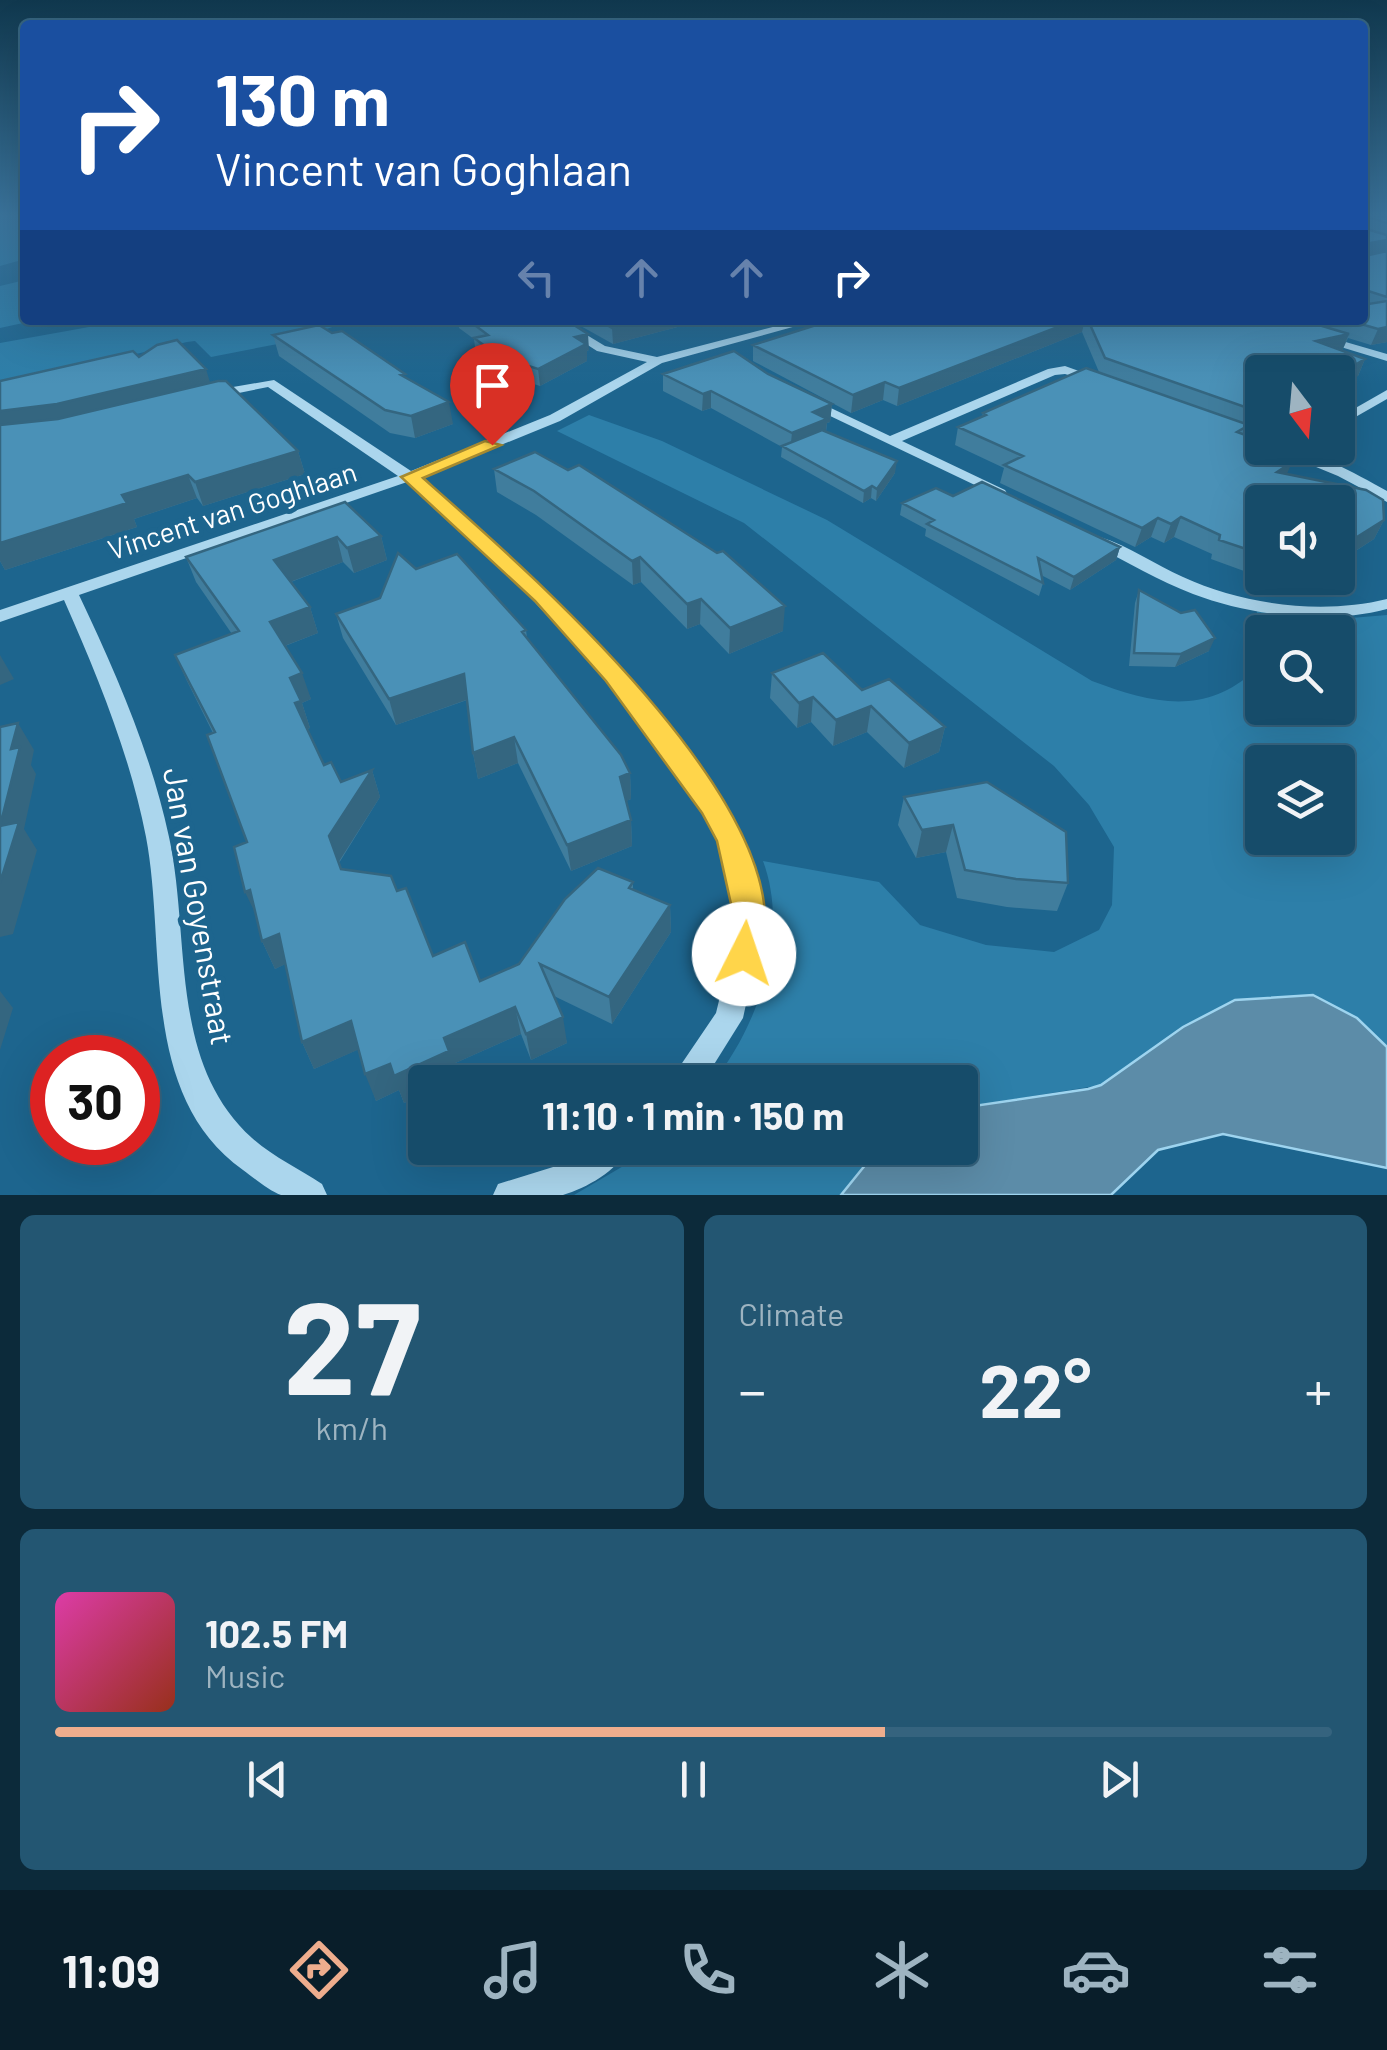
<!DOCTYPE html>
<html lang="en">
<head>
<meta charset="utf-8">
<style>
	body { margin:0; font-family:Barlow,sans-serif; background:#235672; color:#f1f3f6; height:100vh; display:flex; flex-direction:column; font-size:38px; white-space:nowrap }
	* { box-sizing:border-box; margin:0 }
	p { font-size:32px; color:#9eb4c1 }
	.icon { flex:none; width:55px; height:55px; fill:none; stroke:currentColor; stroke-width:2; stroke-linecap:round; stroke-linejoin:round }
	.map { position:relative; height:1195px; overflow:hidden }
	.details { display:flex; flex-direction:column; gap:20px; padding:20px; background:#0c2a3a; flex:1 }
	.details>* { flex:none }
	.guide { position:absolute; left:20px; top:20px; width:1348px; height:305px; border-radius:10px; box-shadow:0 10px 40px #0002,0 0 0 2px #35637e; background:#1a4fa0; color:#fff; overflow:hidden }
	.needle { width:65px; rotate:164deg }
	.controls { position:absolute; left:1245px; top:355px; display:grid; gap:20px }
	.controls a { display:grid; place-items:center; width:110px; height:110px; border-radius:10px; background:#164c6a; box-shadow:0 10px 40px #0002,0 0 0 2px #35637e; font-size:50px }
	.speed { position:absolute; left:30px; top:1035px; display:flex; gap:20px; font-size:50px; font-weight:700; text-align:center }
	.speed>* { display:grid; place-content:center; width:130px; height:130px; border-radius:50%; background:#164c6a; box-shadow:0 10px 40px #0002,0 0 0 2px #35637e; line-height:1 }
	.speed .limit { border:15px solid #d22; background:#fff; color:#111 }
	.pin { position:absolute; display:grid; place-items:center; width:85px; height:85px; color:#fff; margin:-102px -42px; border-radius:50% 50% 50% 0; rotate:-45deg; box-shadow:0 0 10px #0007 }
	.pin .icon { rotate:45deg }
	.me { position:absolute; width:110px; margin:-55px; rotate:4deg; stroke-linejoin:round; filter:drop-shadow(0 0 8px #0008) }
	.turn { display:flex; align-items:center; gap:35px; height:210px; padding:0 30px; font-size:45px }
	.turn .icon { width:130px; height:130px; stroke-width:2.5 }
	.turn b { display:block; font-size:70px; line-height:85px }
	.lanes { display:flex; align-items:center; height:95px; padding:0 30px; background:#0003; justify-content:center; gap:50px; direction:ltr }
	.lanes .off { opacity:.35 }
	.big { font-size:75px; font-weight:700; line-height:1.1 }
	.details .card { flex:1; display:flex; flex-direction:column; justify-content:center; gap:15px; min-width:0; padding:0 35px; border-radius:15px; background:#235672 }
	.details .dial { align-items:center; gap:0 }
	.dial b { font-size:130px; line-height:1 }
	.song { display:flex; align-items:center; gap:30px }
	.cover { width:120px; height:120px; border-radius:15px; background:linear-gradient(135deg,hsl(320 70% 55%),hsl(10 70% 35%)) }
	.played { height:10px; border-radius:5px; background:linear-gradient(90deg,#eead8d 65%,#35637e 65%) }
	.keys { display:flex; justify-content:space-around; direction:ltr }
	.heat { display:flex; justify-content:space-between; align-items:center; font-size:55px; direction:ltr }
	.details .tiles { flex:1; display:grid; gap:20px; grid-template-columns:1fr 1fr }
	.card:last-child { grid-column:span 2 }
	.trip { position:absolute; left:408px; top:1065px; width:570px; height:100px; border-radius:10px; background:#164c6a; box-shadow:0 10px 40px #0002,0 0 0 2px #35637e; font-weight:700; line-height:100px; text-align:center }
	.menu { display:flex; height:160px; justify-content:space-around; align-items:center; background:#091e2a; color:#9eb4c1 }
	.menu .icon { width:70px; height:70px }
	.menu .on { color:#eead8d }
	.menu b { font-size:45px; color:#f1f3f6 }
	.map>svg:first-child { display:block }
	.green { fill:#2d7fa9; fill-rule:evenodd }
	.water { fill:#5c8ca8; stroke:#9ed4ef; stroke-width:2.5 }
	.lines { fill:none; stroke-linecap:round; stroke-linejoin:round }
	.minor { fill:#abd6ed; fill-rule:evenodd }
	.wall { fill:#407d9d }
	.shaded-wall { fill:#346680 }
	.building { fill:#4a91b7; stroke:#346680; stroke-width:2.5 }
	.route { fill:#ffd54a; stroke:#a68a30; stroke-width:2.5 }
	.labels { text-anchor:middle; dominant-baseline:central; stroke-width:10; stroke-linejoin:round; paint-order:stroke }
	.street-label { font-size:28px; fill:#fff; stroke:#1d658e }
	.near-street-label { font-size:32px; fill:#fff; stroke:#1d658e }
</style>
</head>
<body>
<div class="map">
<svg width="1387" height="1195" viewBox="0 0 1387 1195">
	<rect width="100%" height="100%" fill="#1d658e"/>
	<!-- green -->
	<path class="green" d="M0 216H25V259L0 266Z
		M25 280V320H37L0 328V286Z
		M128 320H353L288 342 211 357 195 341 187 342 0 386V343Z
		M589 415 662 441 827 520 1092 681C1151 703 1205 717 1255 670L1257 611 1339 619 1387 615V1047L1357 1018 1183 1027 1101 1085 960 1108V1082H713C759 1025 790 933 763 861L879 882 920 925 986 945 1054 952 1099 930 1112 905 1114 847 1089 805 1054 766 744 523 557 431ZM1262 632H1338V708H1262ZM1262 762H1338V838H1262Z
		M654 1148H879L841 1195H574Z"/>
	<!-- water -->
	<path class="water" d="M1313 995 1357 1018 1387 1047V1168L1223 1134 1158 1150 1111 1195H841L879 1148H960V1108L1088 1089 1101 1085 1183 1027 1235 1000Z"/>
	<g class="lines">
		<!-- minor -->
		<path class="minor" d="M549 320H562L605 346 657 357 800 320H818L662 363 560 421 420 478 501 547 622 671 721 799 744 840 764 922 743 1018 703 1082H672L676 1072 716 1013 738 922 720 840 705 811 608 681 489 553 407 482 79 595C116 673 151 753 169 837 191 938 168 1062 252 1138 272 1156 299 1169 322 1184L327 1195C314 1195 294 1195 281 1195 269 1191 254 1178 243 1170 138 1095 167 947 146 837 130 755 98 677 64 600L0 622V610L398 476 268 387 214 398 210 397V391L274 380 411 471 550 415 647 362 597 351Z
			M1325 336 1387 354V361L1321 341V337Z
			M1065 366 1101 379 1095 383 1065 374 1055 375 902 441 1005 490 1007 493 1005 496 1000 497 805 404 816 401 890 436 1048 369Z
			M1387 390V399L1338 427V418Z
			M1270 448C1309 446 1353 472 1387 491V502L1338 476Z
			M1100 537C1129 546 1156 565 1183 577 1244 605 1322 615 1387 599V609C1326 625 1252 616 1193 594 1159 581 1127 562 1094 545L1092 542 1094 539Z
			M587 1148H627C618 1171 586 1188 563 1195H493L498 1184 566 1163Z"/>
	</g>
	<!-- wall -->
	<path class="wall" d="M1362 216H1387V342L1371 345 1348 338 1342 351 1365 359 1358 376 1262 372V431L1259 433 1247 429 1245 435 1282 449 1279 457 1287 474 1384 520 1374 539 1348 556 1339 577H1338V502H1262V575L1244 571 1211 559 1212 554 1174 537 1164 543 1151 537 1135 547 1000 483 1004 468 955 445 958 427 982 417 983 413 1099 372 1082 332 897 406 883 400 851 413 753 361V345L832 320H1247L1254 322 1314 324 1315 320H1362Z
		M458 320H566L589 350 587 351V361L540 386 502 374 476 355 474 339 459 328Z
		M570 320H704L613 344Z
		M273 335 406 378 453 424 415 438 390 433 279 356Z
		M139 357 210 382 298 451 305 474 203 506 197 498 134 519 137 527 5 570 0 561V381Z
		M663 374H768L832 404 830 422 827 423 826 432 895 473 876 501 871 498 863 503 781 457 782 447 711 408 702 411 663 391Z
		M494 469 783 631 729 654 700 624 687 629 641 582 633 585 536 515 497 492Z
		M953 496 1120 547 1116 560 1070 590 1041 575 1043 583 1039 596 925 536 926 529 900 515 902 503Z
		M345 502 381 536 387 560 354 573 343 562 291 582 310 607 318 633 285 646 311 699 302 703 310 728 307 729 324 765 341 782 372 770 380 797 339 863 341 869 397 891 433 956 480 981 519 964 633 882V890L670 905 671 932 612 1024 554 996 567 1043 531 1060 521 1034 453 1064 457 1078 446 1082H425V1093L404 1103 399 1090 376 1101 359 1049 314 1069 302 1042 285 964 275 969 262 941 247 842 213 733 187 681 175 655 232 634 196 582 186 557Z
		M416 569 526 630 527 638 630 773 631 799 626 801 631 820 632 846 571 871 518 763 478 779 473 753 467 700 396 725 343 638 336 614 380 598Z
		M1278 578H1297L1296 581Z
		M1139 590 1209 651 1175 667 1129 666 1135 603Z
		M772 673 862 690 945 727 939 752 904 768 867 732 833 746 811 722 797 728 770 698Z
		M904 797 1068 883 1057 911 1007 907 957 898 946 852 916 858 898 825Z"/>
	<!-- shaded-wall -->
	<path class="shaded-wall" d="M1387 240V251L1362 257 1365 244Z
		M642 320H704L613 344 612 328Z
		M1076 320H1085L1082 332 897 406 899 388Z
		M1387 327V342L1371 345 1378 329Z
		M588 334 589 350 587 351V361L540 386 538 369 575 337Z
		M1349 334 1342 351 1316 341Z
		M1365 359 1358 376 1338 388V375Z
		M206 369 212 389 0 434V411Z
		M885 382 883 400 851 413 853 395Z
		M711 391V408L702 411 703 394Z
		M449 402 453 424 415 438 411 416Z
		M832 404 830 422 827 423 825 437 790 451 792 433 813 412Z
		M298 451 305 474 203 506 195 482Z
		M897 461 895 473 876 501 877 489Z
		M1292 462 1284 481 1277 472Z
		M188 475 197 498 134 519 137 527 5 570 0 561V543L122 495Z
		M872 486 871 498 863 503 864 491Z
		M1181 517 1174 537 1164 543 1171 524Z
		M1158 518 1151 537 1135 547 1142 528Z
		M1384 520 1374 539 1346 557 1341 547Z
		M381 536 387 560 354 573 347 548Z
		M337 537 343 562 282 585 274 560Z
		M1120 547 1116 560 1070 590 1074 577Z
		M640 557 641 582 633 585 632 561Z
		M701 599 700 624 687 629V604Z
		M785 606 783 631 729 654 730 628Z
		M310 607 318 633 279 648 270 622Z
		M1215 638 1209 651 1175 667 1181 654Z
		M0 655 14 679 0 685Z
		M302 673 311 699 302 703 310 728 304 730 295 703 290 678Z
		M464 674 469 699 396 725 389 699Z
		M813 697 811 722 797 728 799 703Z
		M871 706 867 732 833 746 836 720Z
		M18 723 34 750 31 765 36 774 24 829 37 850 13 934 0 937V826L11 749Z
		M945 727 939 752 904 768 909 743Z
		M514 737 518 763 478 779 473 753Z
		M372 770 380 797 338 863 329 836Z
		M630 773 631 799 622 803 620 777Z
		M631 820 632 846 571 871 567 845Z
		M953 825 946 852 916 858 922 830Z
		M250 890 258 919 245 892Z
		M670 905 671 932 612 1024 609 997Z
		M279 934 292 961 275 969 262 941Z
		M0 991 13 1008 0 1050Z
		M515 1007 521 1034 453 1064 457 1078 446 1082H425V1093L404 1103 399 1090 376 1101 365 1074Z
		M563 1017 567 1043 531 1060 526 1034Z
		M351 1021 362 1048 314 1069 302 1042Z"/>
	<!-- building -->
	<path class="building" d="M1362 216H1387V223L1368 217 1364 221 1366 229 1387 235V240L1365 244 1369 255 1387 251V297L1362 289Z
		M1387 301V327L1378 329 1347 320H1362V305Z
		M468 320H566L588 334 575 337 586 344 538 369 500 357 474 338 488 335Z
		M598 320H642L612 328Z
		M832 320H1076L899 388 885 382 853 395 753 345Z
		M1088 320H1247L1254 322 1268 320H1302L1349 334 1316 341 1365 359 1338 375V372H1262V413L1105 358Z
		M319 325 332 333 342 331 405 374 401 375 449 402 411 416 385 410 273 335Z
		M177 340 206 369 57 404 0 411V381L133 351 139 357 157 345Z
		M734 351 768 374 832 404 813 412 827 419 792 433 711 391 703 394 663 374Z
		M1086 368 1249 425 1237 432 1262 441V448L1282 449 1273 455 1292 462 1277 472 1366 490 1383 500 1384 520 1341 547 1349 557H1338V502H1262V553L1252 551 1219 540 1220 535 1181 517 1171 524 1158 518 1142 528 1004 465 1023 456 958 427 986 415 983 413Z
		M218 381H226L298 451 195 482 188 475 122 495 127 503 0 543V425L58 419Z
		M822 430 897 461 877 489 872 486 864 491 782 446Z
		M535 452 568 470 579 465 717 553 723 551 785 606 730 628 701 599 687 604 640 557 632 561 534 491 494 469Z
		M982 482 1120 547 1074 577 1038 558 1043 583 927 524 934 520 902 503 936 488 953 496Z
		M345 502 381 536 347 548 337 537 274 560 310 607 270 622 302 673 290 678 301 701 295 703 324 765 331 762 341 782 372 770 329 836 341 869 391 876 397 891 406 888 433 956 465 942 480 981 519 964 565 899 598 868 633 882 629 888 670 905 609 997 540 964 563 1017 526 1034 515 1007 444 1038 449 1051 394 1076 390 1064 365 1074 351 1021 302 1042 279 934 262 941 250 890 245 892 234 847 247 842 207 735 215 732 175 655 239 631 186 557Z
		M398 553 416 569 457 554 526 630 522 632 621 755 630 773 620 777 631 820 567 845 514 737 473 753 464 674 389 699 336 614 380 598Z
		M1139 590 1181 613 1195 610 1215 638 1181 654 1134 653Z
		M823 653 862 690 889 679 945 727 909 743 871 706 836 720 813 697 799 703 772 673Z
		M18 723 11 749 20 747 0 826 19 822 0 883V727Z
		M987 782 1066 832 1068 883 1016 879 965 870 953 825 922 830 904 797Z"/>
	<!-- sky -->
	<linearGradient id="sky" x2="0" y2="1"><stop stop-color="#10384e"/><stop offset="0.56" stop-color="#3a739b"/><stop offset="1" stop-color="#3a739b" stop-opacity="0"/></linearGradient>
	<rect width="1387" height="384" fill="url(#sky)"/>
	<!-- route -->
	<path class="route" d="M485 441 501 445 423 478C519 563 821 823 756 965L744 970 732 965 727 954 735 922 717 841 702 813 606 681 535 601 401 477Z"/>
	<g class="labels">
		<!-- street labels -->
		<g class="street-label">
			<text transform="translate(232 510) rotate(-18)">Vincent van Goghlaan</text>
		</g>
		<!-- near-street labels -->
		<g class="near-street-label">
			<text transform="translate(200 906) rotate(80)">Jan van Goyenstraat</text>
		</g>
	</g>
</svg>
<div class="controls">
<a><svg class="needle" viewBox="-14 -14 28 28"><path d="M0-13l5 13h-10z" fill="#e53935"/><path d="M0 13l5-13h-10z" fill="#9eb4c1"/></svg></a>
<a><svg class="icon" aria-label="sound" viewBox="0 0 24 24"><path d="M4 9h4l5-4v14l-5-4H4zM17 9q2 3 0 6"/></svg></a>
<a><svg class="icon" aria-label="search" viewBox="0 0 24 24"><circle cx="10" cy="10" r="6"/><path d="M15 15l6 6"/></svg></a>
<a><svg class="icon" aria-label="layers" viewBox="0 0 24 24"><path d="M12 4l9 5-9 5-9-5zM3 14l9 5 9-5"/></svg></a>
</div>
<div class="speed"><div class="limit">30</div></div>
<div class="pin" style="left:492px;top:445px;background:#d93025"><svg class="icon" aria-label="arrive" viewBox="0 0 24 24"><path d="M6 21V4h12l-3 4 3 4H6"/></svg></div>
<svg class="me" style="left:744px;top:954px" viewBox="-20 -20 40 40"><circle r="19" fill="#fff"/><path d="M0-13L10 11 0 6-10 11z" fill="#ffd54a"/></svg>
<div class="trip">11:10 · 1 min · 150 m</div>
<div class="guide">
<div class="turn"><svg class="icon" aria-label="right" viewBox="0 0 24 24"><path d="M7 20v-9h11M14 6l5 5-5 5"/></svg><div><b>130 m</b>Vincent van Goghlaan</div></div>
<div class="lanes"><svg class="icon off" aria-label="left" viewBox="0 0 24 24"><path d="M17 20v-9H6M10 6l-5 5 5 5"/></svg><svg class="icon off" aria-label="ahead" viewBox="0 0 24 24"><path d="M12 20V5M6 11l6-6 6 6"/></svg><svg class="icon off" aria-label="ahead" viewBox="0 0 24 24"><path d="M12 20V5M6 11l6-6 6 6"/></svg><svg class="icon" aria-label="right" viewBox="0 0 24 24"><path d="M7 20v-9h11M14 6l5 5-5 5"/></svg></div>
</div>
</div>
<section class="details">
<div class="tiles">
<div class="card dial"><b>27</b><p>km/h</p></div>
<div class="card"><p>Climate</p>
<div class="heat"><a>−</a><b class="big">22°</b><a>+</a></div>
</div>
<div class="card">
<div class="song"><i class="cover"></i><div><b>102.5 FM</b><p>Music</p></div></div>
<div class="played"></div>
<div class="keys"><svg class="icon" aria-label="previous" viewBox="0 0 24 24"><path d="M18 5L8 12l10 7zM5 5v14"/></svg><svg class="icon" aria-label="pause" viewBox="0 0 24 24"><path d="M8 5v14M16 5v14"/></svg><svg class="icon" aria-label="next" viewBox="0 0 24 24"><path d="M6 5l10 7-10 7zM19 5v14"/></svg></div>
</div>
</div>
</section>
<nav class="menu">
<b>11:09</b>
<svg class="icon on" aria-label="directions" viewBox="0 0 24 24"><path d="M12 3l9 9-9 9-9-9zM9 14v-3h6M13 9l2 2-2 2"/></svg>
<svg class="icon" aria-label="music" viewBox="0 0 24 24"><path d="M9 18V5l10-2v13"/><circle cx="6" cy="18" r="3"/><circle cx="16" cy="16" r="3"/></svg>
<svg class="icon" aria-label="phone" viewBox="0 0 24 24"><path d="M5 4h4l2 5-3 2q2 4 5 5l2-3 5 2v4C11 20 4 13 5 4z"/></svg>
<svg class="icon" aria-label="climate" viewBox="0 0 24 24"><path d="M12 3v18M4 7l16 10M4 17L20 7"/></svg>
<svg class="icon" aria-label="car" viewBox="0 0 24 24"><path d="M5 17H2v-5l4-1 3-4h7l3 4 3 1v5h-3M9 17h6M6 11h13"/><circle cx="7" cy="17" r="2"/><circle cx="17" cy="17" r="2"/></svg>
<svg class="icon" aria-label="filters" viewBox="0 0 24 24"><path d="M4 7h16M4 17h16"/><circle cx="9" cy="7" r="2"/><circle cx="15" cy="17" r="2"/></svg>
</nav>
</body>
</html>
